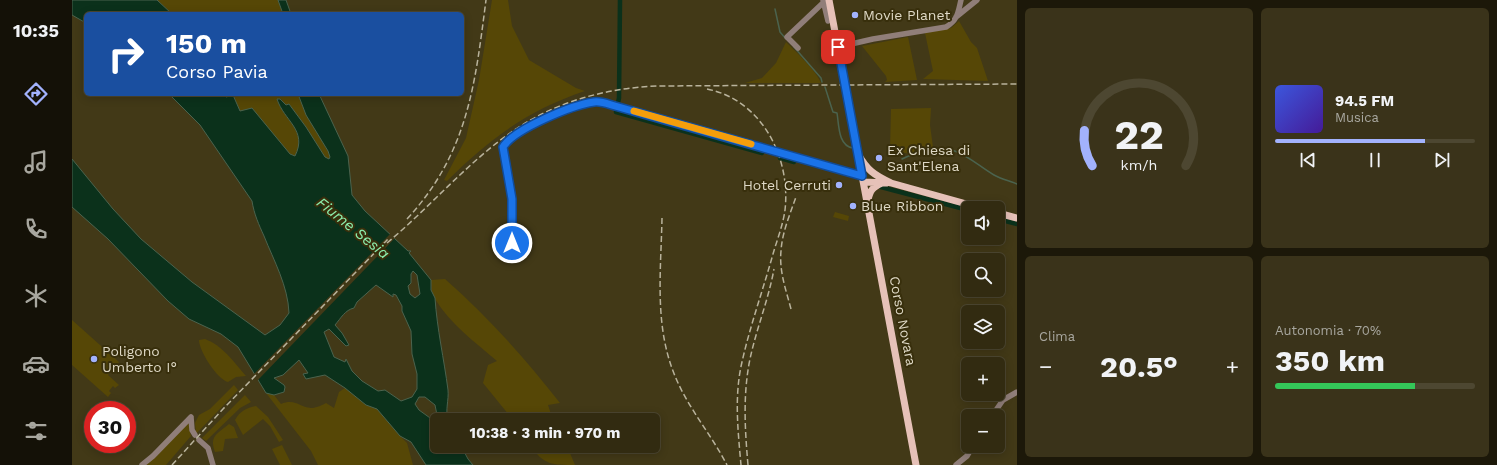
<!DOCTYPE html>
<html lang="it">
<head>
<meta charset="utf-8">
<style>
	body { margin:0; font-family:"Work Sans",sans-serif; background:#3a331a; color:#f1f3f6; height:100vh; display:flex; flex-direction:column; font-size:15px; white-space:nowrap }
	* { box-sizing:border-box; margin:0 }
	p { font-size:13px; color:#a8a79f }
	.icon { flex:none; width:22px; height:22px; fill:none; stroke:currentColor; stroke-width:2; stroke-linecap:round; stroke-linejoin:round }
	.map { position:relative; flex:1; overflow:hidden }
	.drawer { display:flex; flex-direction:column; gap:8px; padding:8px; background:#1c1809; width:480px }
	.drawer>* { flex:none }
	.banner { position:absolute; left:12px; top:12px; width:380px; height:84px; border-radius:6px; box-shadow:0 2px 10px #0003,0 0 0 1px #4d4731; background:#1a4fa0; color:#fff; overflow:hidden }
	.buttons { position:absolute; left:889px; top:201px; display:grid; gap:8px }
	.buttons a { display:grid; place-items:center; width:44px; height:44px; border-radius:6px; background:#322b11; box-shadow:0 2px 10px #0003,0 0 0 1px #4d4731; font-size:20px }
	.speed { position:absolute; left:12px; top:401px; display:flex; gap:8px; font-size:20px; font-weight:700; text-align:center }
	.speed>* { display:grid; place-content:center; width:52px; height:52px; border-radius:50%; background:#322b11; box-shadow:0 2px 10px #0003,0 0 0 1px #4d4731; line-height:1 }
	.speed .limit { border:6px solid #d22; background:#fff; color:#111 }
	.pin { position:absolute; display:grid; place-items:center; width:34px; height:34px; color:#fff; margin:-17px; border-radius:8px; box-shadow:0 2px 6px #0006 }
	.me { position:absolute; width:44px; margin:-22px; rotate:0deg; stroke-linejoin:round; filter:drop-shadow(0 0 3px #0008) }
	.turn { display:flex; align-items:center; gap:14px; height:84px; padding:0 16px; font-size:18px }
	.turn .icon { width:52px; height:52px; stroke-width:2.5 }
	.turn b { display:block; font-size:28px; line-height:34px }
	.big { font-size:30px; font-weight:700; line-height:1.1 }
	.drawer .card { flex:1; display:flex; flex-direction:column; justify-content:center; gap:6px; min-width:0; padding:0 14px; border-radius:6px; background:#3a331a }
	.drawer .dial { align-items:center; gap:0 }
	.dial svg { height:104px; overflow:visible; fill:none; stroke:#4d4731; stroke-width:7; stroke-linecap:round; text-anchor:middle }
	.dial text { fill:#f1f3f6; stroke:none }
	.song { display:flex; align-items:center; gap:12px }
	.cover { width:48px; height:48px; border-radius:6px; background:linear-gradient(135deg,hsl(230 70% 55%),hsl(260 70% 35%)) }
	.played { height:4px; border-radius:2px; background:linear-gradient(90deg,#a2b2fd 75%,#4d4731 75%) }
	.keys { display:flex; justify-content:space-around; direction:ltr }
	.heat { display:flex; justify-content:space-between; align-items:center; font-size:22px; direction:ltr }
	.charge { height:6px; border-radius:3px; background:linear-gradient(90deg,#34c759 70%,#4d4731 0) }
	.drawer .tiles { flex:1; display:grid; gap:8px; grid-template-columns:repeat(2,1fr) }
	.trip { position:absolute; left:358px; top:413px; width:230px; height:40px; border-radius:6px; background:#322b11; box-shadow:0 2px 10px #0003,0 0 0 1px #4d4731; font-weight:700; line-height:40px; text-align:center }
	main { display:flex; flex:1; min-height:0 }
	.tabs { display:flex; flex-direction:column; width:72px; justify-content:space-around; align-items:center; background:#141107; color:#a8a79f }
	.tabs .icon { width:28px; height:28px }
	.tabs .on { color:#a2b2fd }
	.tabs b { font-size:18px; color:#f1f3f6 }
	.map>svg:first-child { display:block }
	.green { fill:#564706 }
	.water { fill:#0b311b; stroke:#4b634e; fill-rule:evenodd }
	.pier { fill:#423917 }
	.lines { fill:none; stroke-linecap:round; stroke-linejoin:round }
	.stream { stroke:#4b634e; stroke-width:1.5 }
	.canal { stroke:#0b311b; stroke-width:4.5 }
	.minor { stroke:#907e79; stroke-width:5.5 }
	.major { stroke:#e6c1b8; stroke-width:7 }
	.rail { stroke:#b9b39c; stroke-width:1.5; stroke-dasharray:6 3; stroke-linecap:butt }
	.route-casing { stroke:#114b97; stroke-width:10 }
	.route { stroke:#1a73e8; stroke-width:7 }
	.slow { stroke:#f59e0b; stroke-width:7 }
	.poi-dot { fill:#a2b2fd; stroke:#382f0c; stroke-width:1.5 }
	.labels { text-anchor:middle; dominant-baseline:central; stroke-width:4; stroke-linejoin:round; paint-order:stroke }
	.poi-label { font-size:14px; fill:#dfd9c6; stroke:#382f0c; text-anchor:start }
	.street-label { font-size:14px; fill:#dfd9c6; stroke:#382f0c }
	.water-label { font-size:15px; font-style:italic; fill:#8ceead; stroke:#382f0c }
</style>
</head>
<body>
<main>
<nav class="tabs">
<b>10:35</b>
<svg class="icon on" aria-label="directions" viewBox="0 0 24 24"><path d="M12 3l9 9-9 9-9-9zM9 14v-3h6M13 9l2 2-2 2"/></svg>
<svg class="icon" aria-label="music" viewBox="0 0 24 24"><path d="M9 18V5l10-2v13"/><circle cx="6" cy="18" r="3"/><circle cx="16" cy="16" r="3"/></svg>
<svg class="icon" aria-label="phone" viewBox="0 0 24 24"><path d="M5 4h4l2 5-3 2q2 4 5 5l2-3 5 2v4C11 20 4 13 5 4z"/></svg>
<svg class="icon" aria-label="climate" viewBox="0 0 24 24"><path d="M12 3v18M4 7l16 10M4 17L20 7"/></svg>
<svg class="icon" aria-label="car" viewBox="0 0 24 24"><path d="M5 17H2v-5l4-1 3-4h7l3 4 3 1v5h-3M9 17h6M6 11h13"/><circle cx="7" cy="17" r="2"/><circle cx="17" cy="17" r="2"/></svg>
<svg class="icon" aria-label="filters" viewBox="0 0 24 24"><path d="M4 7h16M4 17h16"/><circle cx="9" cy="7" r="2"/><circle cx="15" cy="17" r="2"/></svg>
</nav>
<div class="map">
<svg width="945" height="465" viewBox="0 0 945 465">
	<rect width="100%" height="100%" fill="#423917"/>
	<!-- green -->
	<path class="green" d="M85 0H206L211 14H100Z
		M420 0H436L440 26 457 60 504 88 513 91C456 110 417 139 375 181L372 180 394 138 407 80Z
		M887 21 899 42 905 48 916 81 851 79 861 71 853 33 879 28Z
		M836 37 845 80 813 82 815 80 814 76 790 46Z
		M714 42C724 52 744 70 749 83H673L690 78 704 63Z
		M152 94H226L234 115 256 151 258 157 257 160 253 157 234 127 217 104 214 105 209 99H205C212 121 236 130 223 156L218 154 168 111 161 96 154 97Z
		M859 108 858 125 861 147 838 154 818 150 819 109Z
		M763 212 777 216 776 221 761 217Z
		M373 279C416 317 452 357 488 403L476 405 481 420H441L411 383 416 365 425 361C403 342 378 324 363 299 359 292 360 287 359 280Z
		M0 320 47 362 36 375 47 385 43 388 41 386 37 391 39 393 36 397 0 365Z
		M133 339C150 345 162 362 174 376L164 377 156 382C145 379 127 351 127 340Z
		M162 385 166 390 124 434 123 423 127 415 138 409Z
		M273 388 294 405 305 409 328 436 335 443 341 465H246L239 451 194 393 202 395 209 404C229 396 230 417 254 403L262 408 267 392Z
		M173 395 179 402 168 408 134 441 130 438Z
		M184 406 196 417 211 440 207 442 198 426 191 419 171 435 163 420C168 411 174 408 184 406Z
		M117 421V428L119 436 94 465H73Z
		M157 424 162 427 166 438 153 439 151 451 143 452C137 436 145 434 157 424Z
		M210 445 220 465H208L200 449Z
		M459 446H495L503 465C481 465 471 465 459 446Z"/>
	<!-- water -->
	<path class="water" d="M0 0H85L100 14H14V23L0 15Z
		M206 0H214L219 14H211Z
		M97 94H152L154 97 161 95 168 111 180 108 218 154 223 156C236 130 212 121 205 99H208L214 105 217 104 234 127 253 157 257 159 258 157 256 151 234 115 226 94H247L276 156 280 195 293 211 336 251H339L337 253 359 280V290L363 298C365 329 372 359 376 390 377 400 373 410 376 420H366L363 405 353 397H347L343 404 347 410 365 423V446H389L396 459 401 465H354L339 442 328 436 305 409 294 405 273 388 253 375 234 379 231 374 236 373 227 360 211 375 202 378 212 385 213 387 212 392 202 395 194 393 166 347 149 334 117 319 96 301 36 239 0 207V159L41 209 69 239 120 282 193 335 208 325 217 313C216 286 202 261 192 236 187 225 182 214 180 201L128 125ZM341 271 345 275 348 294 343 298 338 294 336 286 339 283V274ZM304 285 321 297V294L324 295 330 306V311L339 331 340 354 345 374V389L340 397 329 401 313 390 306 391 290 381 280 371 274 359 273 362 262 357 252 332 257 329 274 346 277 345 270 333 263 325C269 318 273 310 282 308L285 302Z"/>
	<!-- pier -->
	<path class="pier" d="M319 233 324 237 185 381 181 375Z"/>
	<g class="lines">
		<!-- stream -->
		<path class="stream" d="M703 9 708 32 714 39
			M722 47 749 78 750 82
			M753 87 760 109 761 112 765 113C767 125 766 146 781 148
			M830 159C842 153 867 146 880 150 896 155 908 167 922 175 929 179 938 181 945 184"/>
		<!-- canal -->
		<path class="canal" d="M548 0 547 98 544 112 690 153
			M708 158 722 162
			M809 187 896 210
			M926 219 945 224"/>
		<!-- minor -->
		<path class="minor" d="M751 0 756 21
			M884 17 905 0
			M766 47 801 39 874 27C886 20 886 12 889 0
			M726 48 715 37 754 0
			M440 243V199L431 147C442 128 500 105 521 102 528 101 536 104 543 105L790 176
			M920 416 931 400 945 392
			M119 417 120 430 123 435
			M127 440 136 448 141 465
			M70 465 81 456 119 417
			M884 465 895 456 901 446"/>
		<!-- major -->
		<path class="major" d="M757 0 786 154C795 170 802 175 819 183L909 208
			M786 154 844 465
			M792 182 814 183
			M796 200C798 190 801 187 810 183
			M926 213 945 218"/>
		<!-- rail -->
		<path class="rail" d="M635 89C690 100 719 158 713 210 711 225 705 240 701 254 691 290 678 326 670 362 662 396 666 431 669 465
			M590 218C589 271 582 326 603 376 616 408 639 434 655 465
			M335 219C396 153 403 85 414 0
			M315 243C357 208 393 165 438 133 482 102 533 88 586 86L945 84
			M719 309C714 290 707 271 709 251 710 233 718 214 724 197
			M100 465 151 409 317 238
			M676 465C673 431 671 398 677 364 683 332 696 302 702 269"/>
	</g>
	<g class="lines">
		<!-- route casing -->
		<g class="route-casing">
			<path id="route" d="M440 243V199L431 147C442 129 500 105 522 102 529 101 536 104 543 106L790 176 766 47"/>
		</g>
		<!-- route -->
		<use href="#route" class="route"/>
		<!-- slow -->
		<path class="slow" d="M562 111 679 144"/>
	</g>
	<!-- markers -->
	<g class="poi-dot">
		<circle cx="783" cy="15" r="4"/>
		<circle cx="807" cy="158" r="4"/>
		<circle cx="767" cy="185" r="4"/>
		<circle cx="781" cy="206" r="4"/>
		<circle cx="22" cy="359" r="4"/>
	</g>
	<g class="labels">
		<!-- poi labels -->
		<g class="poi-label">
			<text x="791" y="15">Movie Planet</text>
			<text x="815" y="150">Ex Chiesa di<tspan x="815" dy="16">Sant'Elena</tspan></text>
			<text x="759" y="185" text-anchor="end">Hotel Cerruti</text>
			<text x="789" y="206">Blue Ribbon</text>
			<text x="30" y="351">Poligono<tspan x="30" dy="16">Umberto I°</tspan></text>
		</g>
		<!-- street labels -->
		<g class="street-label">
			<text transform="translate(831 321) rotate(79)">Corso Novara</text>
		</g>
		<!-- water labels -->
		<g class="water-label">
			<text transform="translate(281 228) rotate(39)">Fiume Sesia</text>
		</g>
	</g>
</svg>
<div class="buttons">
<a><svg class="icon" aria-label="sound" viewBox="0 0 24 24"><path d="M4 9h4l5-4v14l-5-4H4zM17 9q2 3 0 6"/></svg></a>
<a><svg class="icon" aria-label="search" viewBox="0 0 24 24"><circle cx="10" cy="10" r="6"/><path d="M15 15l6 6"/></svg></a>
<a><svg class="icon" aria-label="layers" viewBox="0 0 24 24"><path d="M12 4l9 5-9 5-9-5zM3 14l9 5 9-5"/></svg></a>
<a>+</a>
<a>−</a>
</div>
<div class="speed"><div class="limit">30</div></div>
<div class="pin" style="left:766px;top:47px;background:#d93025"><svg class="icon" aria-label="arrive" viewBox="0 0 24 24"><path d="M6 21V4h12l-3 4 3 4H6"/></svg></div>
<svg class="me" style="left:440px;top:243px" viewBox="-20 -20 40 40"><circle r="17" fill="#1a73e8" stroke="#fff" stroke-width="3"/><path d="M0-11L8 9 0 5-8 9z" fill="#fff"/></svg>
<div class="trip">10:38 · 3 min · 970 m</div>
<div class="banner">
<div class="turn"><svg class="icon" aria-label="right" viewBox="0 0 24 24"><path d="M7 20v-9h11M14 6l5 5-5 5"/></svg><div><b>150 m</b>Corso Pavia</div></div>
</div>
</div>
<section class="drawer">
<div class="tiles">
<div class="card dial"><svg viewBox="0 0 100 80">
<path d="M14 69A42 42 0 1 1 86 69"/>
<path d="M14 69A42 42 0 0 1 8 42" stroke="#a2b2fd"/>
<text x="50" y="56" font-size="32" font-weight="700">22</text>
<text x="50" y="72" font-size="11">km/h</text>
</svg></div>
<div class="card">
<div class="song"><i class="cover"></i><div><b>94.5 FM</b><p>Musica</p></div></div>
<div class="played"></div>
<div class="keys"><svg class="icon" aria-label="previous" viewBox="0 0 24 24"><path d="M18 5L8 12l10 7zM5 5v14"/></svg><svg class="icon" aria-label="pause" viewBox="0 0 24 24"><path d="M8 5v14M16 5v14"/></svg><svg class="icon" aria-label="next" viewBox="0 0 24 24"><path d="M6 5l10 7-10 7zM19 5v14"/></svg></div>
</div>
<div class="card"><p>Clima</p>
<div class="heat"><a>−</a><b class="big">20.5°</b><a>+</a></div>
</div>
<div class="card"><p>Autonomia · 70%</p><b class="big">350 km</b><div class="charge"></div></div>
</div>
</section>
</main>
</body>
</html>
